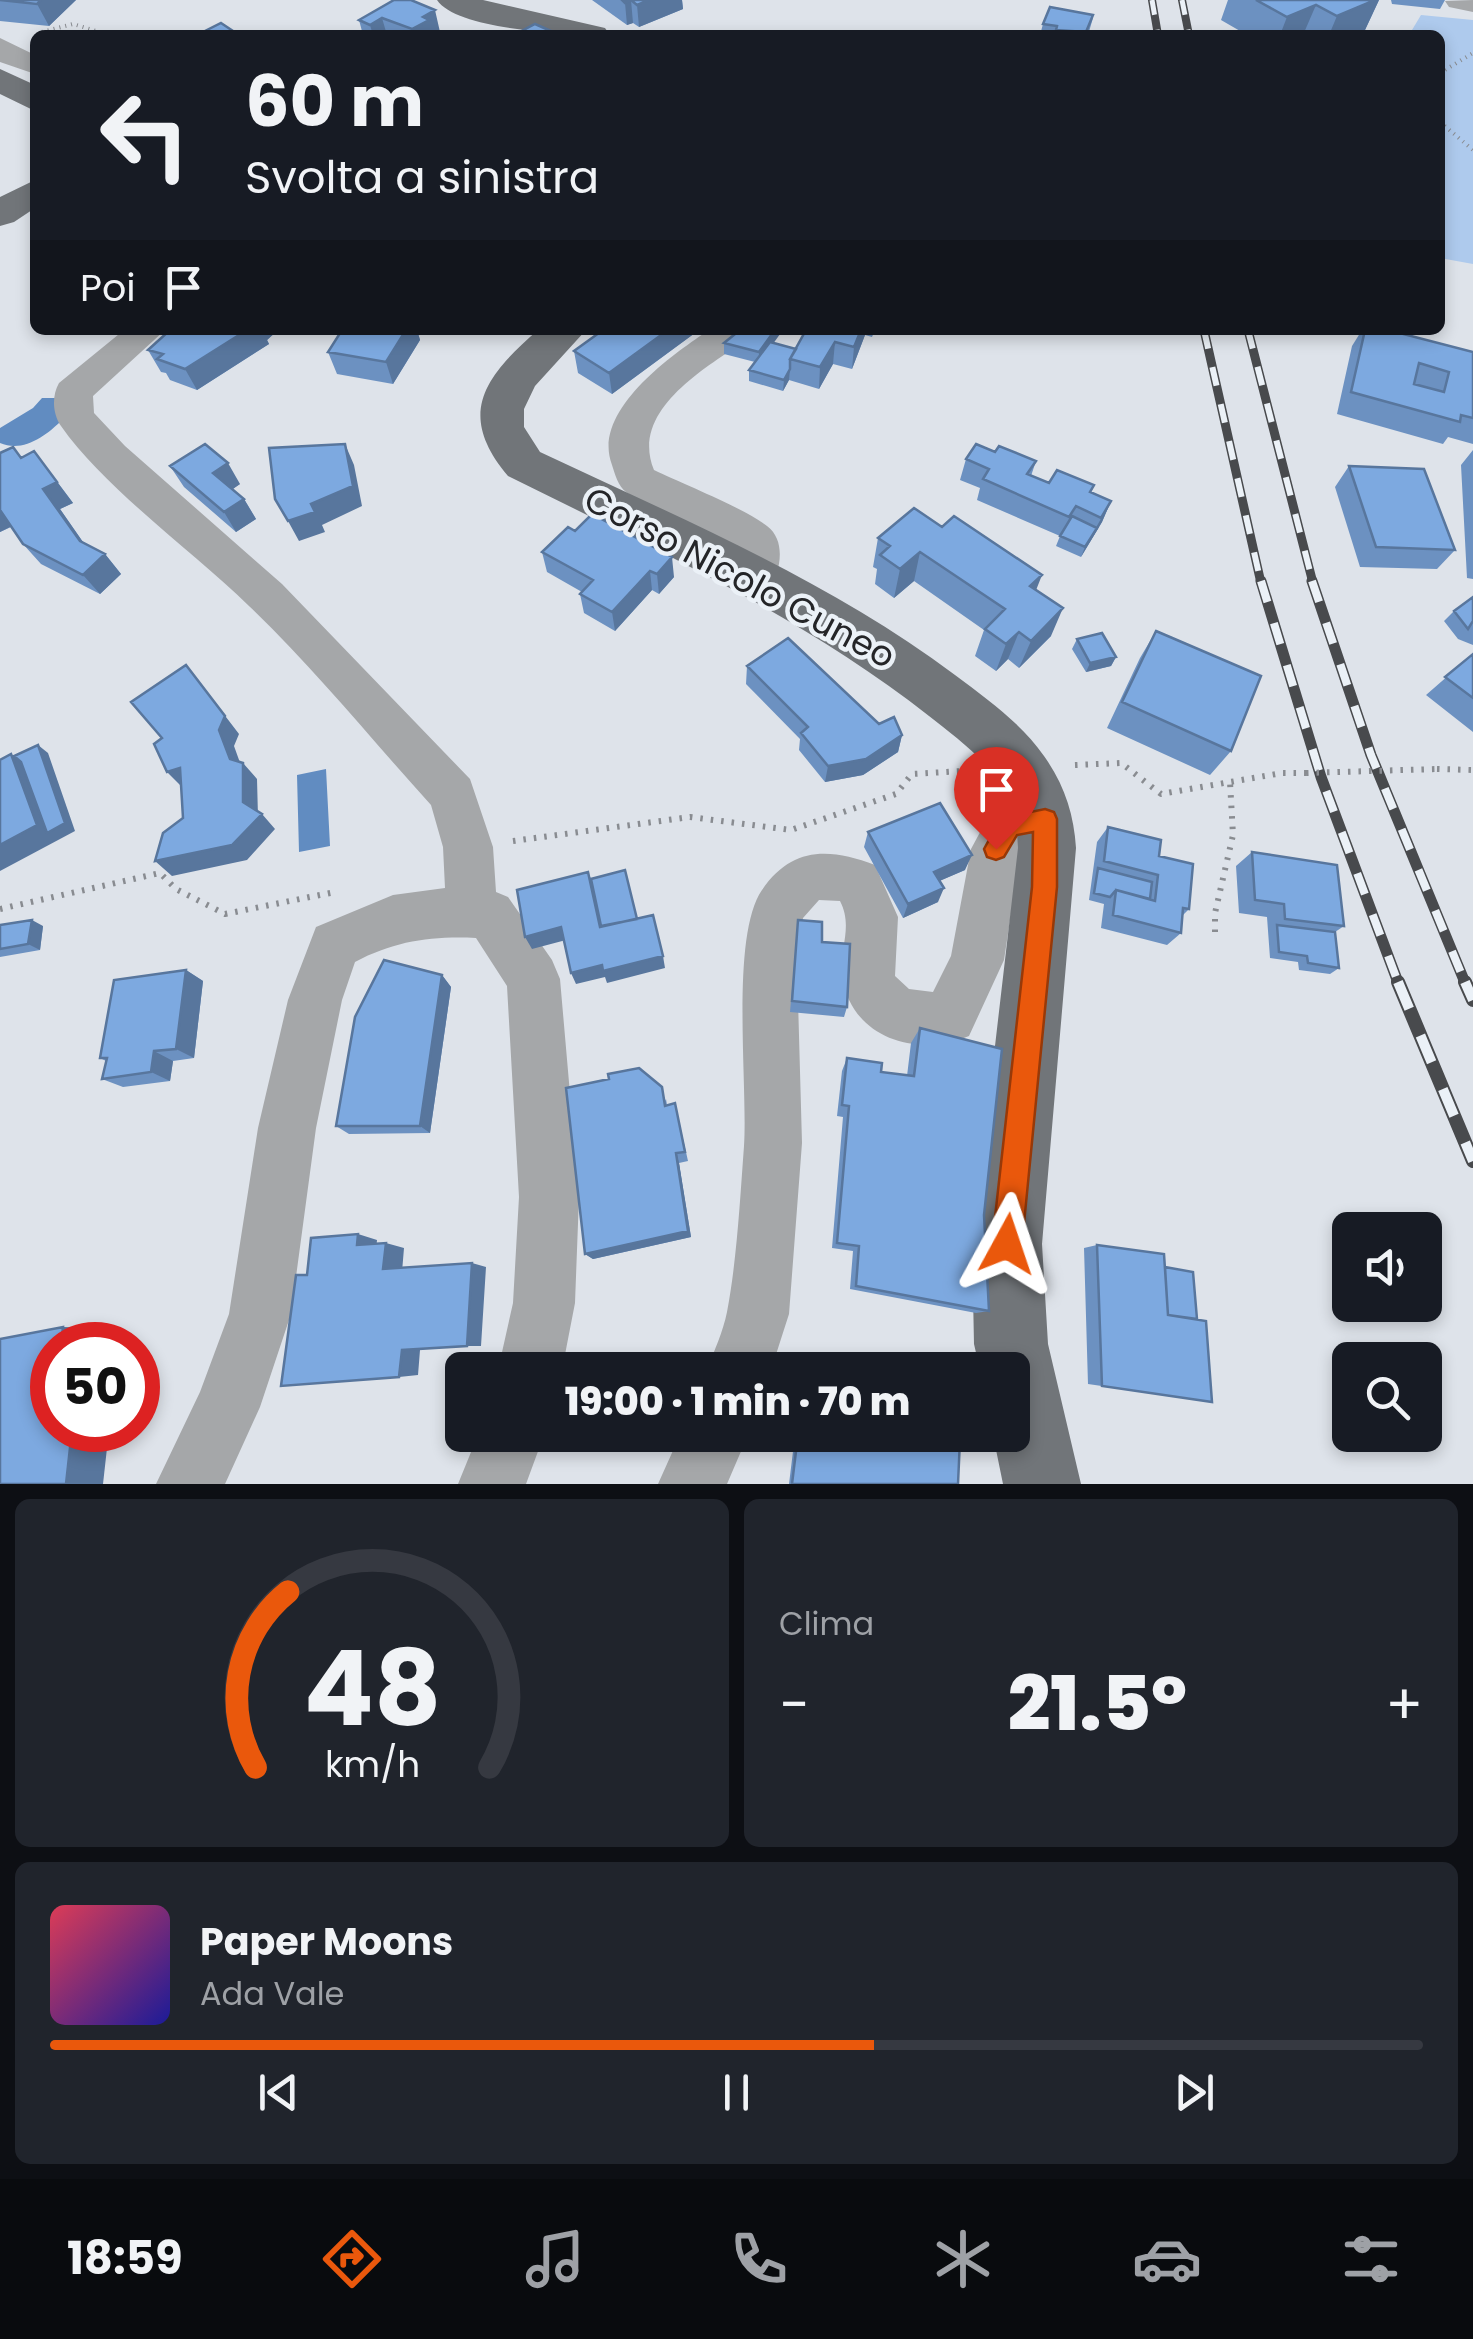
<!DOCTYPE html>
<html lang="it">
<head>
<meta charset="utf-8">
<style>
	body { margin:0; font-family:Poppins,sans-serif; background:#20242c; color:#f1f3f6; height:100vh; display:flex; flex-direction:column; font-size:38px; white-space:nowrap }
	* { box-sizing:border-box; margin:0 }
	p { font-size:32px; color:#9ea1a6 }
	.icon { flex:none; width:55px; height:55px; fill:none; stroke:currentColor; stroke-width:2; stroke-linecap:round; stroke-linejoin:round }
	.map { position:relative; height:1484px; overflow:hidden }
	.sheet { display:flex; flex-direction:column; gap:15px; padding:15px; background:#0d0f14; flex:1 }
	.sheet>* { flex:none }
	.hud { position:absolute; left:30px; top:30px; width:1415px; height:305px; border-radius:15px; box-shadow:0 5px 15px #0003; background:#171b24; color:#f1f3f6; overflow:hidden }
	.tools { position:absolute; left:1332px; top:1212px; display:grid; gap:20px }
	.tools a { display:grid; place-items:center; width:110px; height:110px; border-radius:15px; background:#171b24; box-shadow:0 5px 15px #0003; font-size:50px }
	.speed { position:absolute; left:30px; top:1322px; display:flex; gap:20px; font-size:50px; font-weight:700; text-align:center }
	.speed>* { display:grid; place-content:center; width:130px; height:130px; border-radius:50%; background:#171b24; box-shadow:0 5px 15px #0003; line-height:1 }
	.speed .limit { border:15px solid #d22; background:#fff; color:#111 }
	.pin { position:absolute; display:grid; place-items:center; width:85px; height:85px; color:#fff; margin:-102px -42px; border-radius:50% 50% 50% 0; rotate:-45deg; box-shadow:0 0 10px #0007 }
	.pin .icon { rotate:45deg }
	.me { position:absolute; width:110px; margin:-55px; rotate:5deg; stroke-linejoin:round; filter:drop-shadow(0 0 8px #0008) }
	.turn { display:flex; align-items:center; gap:35px; height:210px; padding:0 50px; font-size:45px }
	.turn .icon { width:130px; height:130px; stroke-width:2.5 }
	.turn b { display:block; font-size:70px; line-height:85px }
	.then { display:flex; align-items:center; height:95px; padding:0 50px; background:#0003; gap:20px; font-size:38px }
	.big { font-size:75px; font-weight:800; line-height:1.1 }
	.sheet .card { flex:1; display:flex; flex-direction:column; justify-content:center; gap:15px; min-width:0; padding:0 35px; border-radius:15px; background:#20242c }
	.sheet .dial { align-items:center; gap:0 }
	.dial svg { height:260px; overflow:visible; fill:none; stroke:#363941; stroke-width:7; stroke-linecap:round; text-anchor:middle }
	.dial text { fill:#f1f3f6; stroke:none }
	.song { display:flex; align-items:center; gap:30px }
	.cover { width:120px; height:120px; border-radius:15px; background:linear-gradient(135deg,hsl(350 70% 55%),hsl(240 70% 35%)) }
	.played { height:10px; border-radius:5px; background:linear-gradient(90deg,#ea580c 60%,#363941 60%) }
	.keys { display:flex; justify-content:space-around; direction:ltr }
	.heat { display:flex; justify-content:space-between; align-items:center; font-size:55px; direction:ltr }
	.sheet .tiles { flex:1; display:grid; gap:15px; grid-template-columns:1fr 1fr }
	.card:last-child { grid-column:span 2 }
	.trip { position:absolute; left:445px; top:1352px; width:585px; height:100px; border-radius:15px; background:#171b24; box-shadow:0 5px 15px #0003; font-weight:800; line-height:100px; text-align:center }
	.tabs { display:flex; height:160px; justify-content:space-around; align-items:center; background:#090b0e; color:#9ea1a6 }
	.tabs .icon { width:70px; height:70px }
	.tabs .current { color:#ea580c }
	.tabs b { font-size:45px; color:#f1f3f6 }
	.map>svg:first-child { display:block }
	.green { fill:#aecaed }
	.water { fill:#618cc1 }
	.lines { fill:none; stroke-linecap:round; stroke-linejoin:round }
	.path-far1 { stroke:#898c91; stroke-width:4; stroke-dasharray:1 5; stroke-linecap:butt }
	.path { stroke:#898c91; stroke-width:6; stroke-dasharray:2.5 8; stroke-linecap:butt }
	.minor { fill:#a5a7a9; fill-rule:evenodd }
	.major { fill:#717579; fill-rule:evenodd }
	.rail-far3-casing { stroke:#484a4d; stroke-width:8 }
	.rail-far2-casing { stroke:#484a4d; stroke-width:9 }
	.rail-far1-casing { stroke:#484a4d; stroke-width:11 }
	.rail-casing { stroke:#484a4d; stroke-width:14 }
	.rail-far3 { stroke:#ebf1f7; stroke-width:5; stroke-dasharray:15; stroke-linecap:butt }
	.rail-far2 { stroke:#ebf1f7; stroke-width:6; stroke-dasharray:19; stroke-linecap:butt }
	.rail-far1 { stroke:#ebf1f7; stroke-width:8; stroke-dasharray:22; stroke-linecap:butt }
	.rail { stroke:#ebf1f7; stroke-width:10; stroke-dasharray:29; stroke-linecap:butt }
	.path-bridge { stroke:#898c91; stroke-width:6; stroke-dasharray:2.5 8; stroke-linecap:butt }
	.wall { fill:#6c91c1 }
	.shaded-wall { fill:#58769d }
	.building { fill:#7da9e0; stroke:#58769d; stroke-width:2.5; fill-rule:evenodd }
	.route { fill:#ea580c; stroke:#983908; stroke-width:2.5 }
	.labels { text-anchor:middle; dominant-baseline:central; stroke-width:9; stroke-linejoin:round; paint-order:stroke }
	.street-label { font-size:35px; fill:#242528; stroke:#ebf1f7 }
</style>
</head>
<body>
<div class="map">
<svg width="1473" height="1484" viewBox="0 0 1473 1484">
	<rect width="100%" height="100%" fill="#dee3ea"/>
	<!-- green -->
	<path class="green" d="M1421 15 1473 20V264L1440 258V35H1409Z"/>
	<!-- water -->
	<path class="water" d="M42 398H56L62 420C46 436 23 453 0 443V428L33 408Z
		M326 769 330 846 299 852 297 775Z"/>
	<g class="lines">
		<!-- path-far1 -->
		<path class="path-far1" d="M42 32 73 24 109 35
			M1440 73 1473 53
			M1440 122 1473 150"/>
		<!-- path -->
		<path class="path" d="M1075 765 1121 763 1161 794 1282 773H1306
			M1437 769 1473 770
			M513 841 690 817 791 830 896 794 912 774 962 771
			M0 909 160 873 176 889 225 914 335 892
			M1215 932V913L1233 835 1230 782"/>
		<!-- minor -->
		<path class="minor" d="M1473 0V12L1449 7 1445 1Z
			M0 38 35 55V74L0 62Z
			M124 330H165L93 396 94 413 125 446 282 584 470 779 493 847 496 892 508 897 552 960 560 979 579 1197 575 1303 562 1370H498L513 1303 519 1197 507 986 476 938C431 936 395 941 355 962L342 1000 316 1128 291 1314 260 1407 225 1484H156L200 1392 229 1314 258 1128 288 1000 316 927 393 895 445 888 443 847 431 805C371 739 314 668 249 606 193 551 105 489 61 426 52 413 52 395 59 383Z
			M709 330H753L748 339C707 367 629 410 654 470 683 484 744 508 767 526 787 541 780 571 770 590L755 595 740 590 733 578 737 548C705 532 653 512 626 492 618 486 615 474 612 465 591 411 672 355 709 330Z
			M1045 797 1063 803 1070 819 1063 835 1026 845 1020 854 1004 960 969 1036C918 1058 852 1039 842 977 838 951 854 928 840 901L819 900 803 918 797 964 802 1143 789 1314 771 1370H707C714 1351 723 1332 727 1312 737 1259 740 1200 744 1146 748 1085 730 936 762 890 792 846 830 848 875 865L898 917 895 976 909 989 933 992 951 956 971 849 992 810Z
			M478 1435H544L526 1484H458Z
			M680 1435H748L727 1484H658Z"/>
		<!-- major -->
		<path class="major" d="M437 0H483L605 28 610 35C573 35 458 31 437 0Z
			M0 69 35 85V111L0 94Z
			M35 180V208L14 222 0 226V197Z
			M538 330H586L535 386 524 409V427L540 452C682 519 828 580 955 675 987 699 1021 723 1044 756 1064 784 1074 814 1076 848L1042 1244 1048 1344 1081 1484H1003L993 1435H1012V1370H980L974 1344 972 1244 1018 848C1017 833 1017 817 1012 803 997 767 958 739 929 716 800 615 653 548 508 476 456 414 484 377 538 330Z"/>
		<!-- rail-far3 casing -->
		<g class="rail-far3-casing">
			<path id="rail-far3" d="M1152 0 1158 35
				M1182 0 1189 35"/>
		</g>
		<!-- rail-far2 casing -->
		<g class="rail-far2-casing">
			<path id="rail-far2" d="M1204 330 1261 583
				M1248 330 1313 583"/>
		</g>
		<!-- rail-far1 casing -->
		<g class="rail-far1-casing">
			<path id="rail-far1" d="M1261 581 1321 777 1399 985
				M1312 581 1371 755 1466 985"/>
		</g>
		<!-- rail casing -->
		<g class="rail-casing">
			<path id="rail" d="M1398 982 1473 1161
				M1465 982 1473 1000"/>
		</g>
		<!-- rail-far3 -->
		<use href="#rail-far3" class="rail-far3"/>
		<!-- rail-far2 -->
		<use href="#rail-far2" class="rail-far2"/>
		<!-- rail-far1 -->
		<use href="#rail-far1" class="rail-far1"/>
		<!-- rail -->
		<use href="#rail" class="rail"/>
		<!-- path-bridge -->
		<path class="path-bridge" d="M1306 773 1437 769"/>
	</g>
	<!-- wall -->
	<path class="wall" d="M0 0H76L49 26 0 21Z
		M394 0 440 32 436 35H363L359 20Z
		M592 0H682L683 9 639 27 633 23 627 25Z
		M1228 0H1379L1365 30 1354 35H1247L1221 20Z
		M1391 0H1445L1440 9 1392 4Z
		M1093 18 1088 35H1040L1043 24Z
		M165 330H278L267 340 269 344 197 390 170 380 166 373 161 372 148 350 166 333Z
		M342 330H417L420 340 393 384 337 374 328 352Z
		M603 330H699L612 394 578 373 574 351Z
		M806 330H875L872 337 865 335 852 369 833 364 819 389 789 380 783 391 749 381V370L755 362 724 354V343H774L796 349Z
		M1362 330H1388L1473 352V444L1448 437 1443 444 1337 414 1352 346Z
		M1473 450V579L1467 578 1461 465Z
		M34 451 73 503 60 509 83 542 105 554 121 574 100 594 41 564 23 544 11 527 0 532V453L22 458Z
		M995 452 1036 461 1031 476 1049 483 1094 485 1091 493 1111 501 1102 522 1081 557 1056 546 1060 536 977 500 980 488 960 480 966 459Z
		M170 466 240 484 232 489 244 499 256 519 236 532 184 487Z
		M1349 466 1455 550 1437 569 1360 567 1335 487Z
		M568 527 674 577 659 594 652 590 615 631 584 613 580 594 582 592 547 572 542 552Z
		M878 538 1036 589 1051 636 1019 668 1008 659 996 671 975 656 984 630 914 581 894 598 875 584 877 569 873 567Z
		M1473 597V645L1458 639 1444 621 1454 611Z
		M1156 631 1231 751 1210 775 1107 728 1140 658Z
		M1077 639 1116 657 1111 666 1086 672 1072 649Z
		M1473 654V732L1426 695Z
		M747 666 902 735 898 752 863 775 825 782 799 750 800 739 746 684Z
		M1108 827 1159 856 1189 909 1182 916 1181 933 1167 945 1101 928 1104 904 1089 900 1097 842Z
		M868 832 965 870 939 881 938 902 903 918 864 847Z
		M1252 852 1344 926 1335 932 1339 968 1330 974 1299 970 1298 962 1270 958 1267 917 1239 913 1236 866Z
		M798 920 822 942 847 1007 844 1017 790 1012Z
		M0 925 43 926 40 950 0 957Z
		M186 970 203 981 194 1058 173 1061 170 1081 123 1087 102 1079 106 1061 100 1058Z
		M442 975 451 987 430 1133 349 1134 336 1126Z
		M920 1028 984 1215 989 1311 976 1313 850 1289 853 1251 832 1248 843 1117 837 1116 842 1071 847 1058 881 1072 907 1076 911 1043Z
		M666 1099 667 1105 675 1103 688 1161 679 1163 691 1237 593 1259 585 1254Z
		M1097 1245 1165 1267 1197 1319 1212 1402 1088 1384 1084 1248Z
		M795 1435H951L960 1439 958 1484H789Z"/>
	<!-- shaded-wall -->
	<path class="shaded-wall" d="M41 0H76L49 26 37 4Z
		M631 0 633 23 627 25 625 3Z
		M649 0H682L683 9 639 27 637 5Z
		M1375 0H1379L1365 30 1354 35H1329L1337 16Z
		M1316 5 1303 35H1280L1287 17Z
		M435 10 440 32 436 35H414L412 29 423 17Z
		M382 18 387 35H373L370 25Z
		M247 330H278L267 340 269 344 197 390 185 369Z
		M404 330H417L420 340 393 384 386 362Z
		M668 330H699L612 394 609 373Z
		M775 330H783L759 363V352Z
		M861 330H865V335L852 369 854 347Z
		M835 342 833 364 819 389 820 367Z
		M790 369 789 380 783 391 784 380Z
		M345 444 354 465 362 506 322 525 325 532 299 541 288 521 311 504Z
		M34 451 73 503 60 509 96 561 43 489Z
		M228 463 240 484 226 494 213 473Z
		M244 499 256 519 236 532 224 512Z
		M1111 501 1102 522 1081 557 1085 547Z
		M0 509 14 525 0 532Z
		M920 552 914 581 894 598 900 569Z
		M105 554 121 574 100 594 83 575Z
		M672 557 674 577 659 594 657 574Z
		M650 571 652 590 615 631 612 612Z
		M1042 575 1031 603 1030 586Z
		M1063 608 1051 636 1019 668 1031 641Z
		M1019 632 1008 659 996 671 1006 644Z
		M1116 657 1111 666 1086 672 1090 663Z
		M200 683 239 734 234 746 243 771V763L257 779 258 817 243 802 230 759Z
		M902 735 898 752 863 775 825 782 828 766Z
		M38 745 48 753 75 831 0 871V845L11 754 32 770Z
		M180 768 183 788 167 772Z
		M262 814 275 829 247 860 172 876 155 861Z
		M972 855 965 870 928 886 934 872Z
		M944 888 938 902 903 918 908 904Z
		M32 920 43 926 40 950 28 944Z
		M561 927 566 940 532 949 525 937Z
		M663 956 665 968 607 983 605 977 576 984 571 973 602 965Z
		M186 970 203 981 194 1058 176 1049Z
		M442 975 451 987 430 1133 420 1126Z
		M154 1051 173 1061 170 1081 151 1072Z
		M676 1153 679 1163 691 1237 593 1259 585 1254Z
		M358 1234 377 1240 376 1250 357 1245Z
		M386 1243 404 1248 402 1272 383 1269Z
		M472 1263 486 1267 481 1346H467Z
		M63 1327 99 1328 97 1345H61Z
		M402 1350H420L418 1375 399 1377Z
		M72 1430H109L103 1484H66Z"/>
	<!-- building -->
	<path class="building" d="M0 0H41L37 4Z
		M394 0H411L435 10 423 17 429 20 412 29 382 18 370 25 359 20Z
		M622 0H649L637 5 631 0 625 3Z
		M1256 0H1375L1337 16 1316 5 1287 17Z
		M1050 7 1093 15 1086 32 1056 30 1057 26 1043 24Z
		M221 23 239 35H197Z
		M535 24 560 35H514Z
		M170 330H247L185 369 157 359 163 354 148 350Z
		M342 330H406L386 362 328 352Z
		M603 330H668L609 373 574 351Z
		M740 330H775L759 352 724 343Z
		M806 330H861L854 347 835 342 820 367 790 359Z
		M1365 330H1388L1473 352V418L1461 415 1460 422 1351 392ZM1419 363 1449 372 1444 392 1414 384Z
		M770 342 796 349 790 359V369L784 380 749 370Z
		M205 444 228 463 213 473 244 499 224 512 170 466Z
		M345 444 353 486 311 504 315 512 288 521 275 499 269 448Z
		M976 444 995 452 999 446 1036 461 1027 474 1049 483 1057 470 1094 485 1090 492 1111 501 1101 518 1076 506 1069 517 983 479 989 469 966 459Z
		M13 447 21 458 34 451 57 482 43 489 80 541 105 554 83 575 23 544 0 510V453Z
		M1349 466 1424 469 1455 550 1376 547Z
		M914 508 942 527 954 516 1042 575 1030 586 1063 608 1031 641 1019 632 1006 644 985 629 1005 609 920 552 900 569 880 555 890 546 878 538Z
		M592 514 672 557 657 574 650 571 612 612 580 594 593 580 542 552 568 527 575 531Z
		M1072 516 1097 528 1085 547 1060 536Z
		M1473 597V621L1468 629 1454 611Z
		M1156 631 1261 676 1231 751 1122 702Z
		M1102 633 1116 657 1090 663 1077 639Z
		M788 638 879 724 894 717 902 735 866 759 828 766 801 733 808 727 747 666Z
		M1473 654V698L1445 677Z
		M186 665 225 716 219 730 230 759 243 763V802L262 814 232 845 155 861 163 833 183 818 180 768 167 772 154 744 162 738 131 702Z
		M38 745 65 823 47 833 21 762 14 756Z
		M11 754 37 825 0 845V760Z
		M940 803 972 855 934 872 944 888 908 904 868 832Z
		M1108 827 1161 840 1159 856 1193 864 1189 909 1183 908 1181 933 1113 915 1116 890 1155 901 1158 875 1104 861Z
		M1252 852 1337 865 1344 926 1285 919 1284 904 1255 900Z
		M1098 868 1152 882 1150 899 1116 890 1110 897 1094 893Z
		M625 870 637 919 601 926 591 879Z
		M588 872 600 927 653 915 663 956 603 971 602 965 571 973 561 927 525 937 517 890Z
		M32 920 28 944 0 949V925Z
		M798 920 822 922V942L850 944 847 1007 792 1001Z
		M1277 925 1335 932 1339 968 1308 963 1307 956 1279 952Z
		M384 960 442 975 420 1126H336L355 1017Z
		M186 970 176 1049 154 1051 151 1072 102 1079 107 1058H100L114 980Z
		M920 1028 1002 1049 984 1215 989 1311 856 1286 859 1246 837 1243 849 1106 842 1105 847 1058 882 1063 881 1072 914 1076Z
		M639 1068 662 1087 665 1106 675 1103 685 1152 676 1153 688 1231 585 1254 566 1088 609 1079 608 1074Z
		M358 1234 357 1245 386 1243 383 1269 472 1263 467 1346 402 1350 399 1377 281 1386 296 1275H307L311 1238Z
		M1097 1245 1164 1254 1168 1315 1206 1321 1212 1402 1102 1386Z
		M1165 1267 1193 1272 1197 1319 1168 1315Z
		M63 1327 61 1345H52V1407L49 1430H72L66 1484H0V1339Z
		M808 1360 854 1370H806Z
		M798 1435H945L960 1439 958 1484H792Z"/>
	<!-- route -->
	<path class="route" d="M1045 809 1054 812 1057 819V887L1022 1244 1017 1254 1007 1258 997 1254 992 1244 1032 887 1033 832 1017 835 1004 857 996 860 987 857 984 849 1001 818Z"/>
	<g class="labels">
		<!-- street labels -->
		<g class="street-label">
			<text transform="translate(740 577) rotate(28)">Corso Nicolo Cuneo</text>
		</g>
	</g>
</svg>
<div class="tools">
<a><svg class="icon" aria-label="sound" viewBox="0 0 24 24"><path d="M4 9h4l5-4v14l-5-4H4zM17 9q2 3 0 6"/></svg></a>
<a><svg class="icon" aria-label="search" viewBox="0 0 24 24"><circle cx="10" cy="10" r="6"/><path d="M15 15l6 6"/></svg></a>
</div>
<div class="speed"><div class="limit">50</div></div>
<div class="pin" style="left:996px;top:849px;background:#d93025"><svg class="icon" aria-label="arrive" viewBox="0 0 24 24"><path d="M6 21V4h12l-3 4 3 4H6"/></svg></div>
<svg class="me" style="left:1007px;top:1244px" viewBox="-20 -20 40 40"><path d="M0-17L14 15 0 8-14 15z" fill="#ea580c" stroke="#fff" stroke-width="4"/></svg>
<div class="trip">19:00 · 1 min · 70 m</div>
<div class="hud">
<div class="turn"><svg class="icon" aria-label="left" viewBox="0 0 24 24"><path d="M17 20v-9H6M10 6l-5 5 5 5"/></svg><div><b>60 m</b>Svolta a sinistra</div></div>
<div class="then">Poi<svg class="icon" aria-label="arrive" viewBox="0 0 24 24"><path d="M6 21V4h12l-3 4 3 4H6"/></svg></div>
</div>
</div>
<section class="sheet">
<div class="tiles">
<div class="card dial"><svg viewBox="0 0 100 80">
<path d="M14 69A42 42 0 1 1 86 69"/>
<path d="M14 69A42 42 0 0 1 24 15" stroke="#ea580c"/>
<text x="50" y="56" font-size="32" font-weight="700">48</text>
<text x="50" y="72" font-size="11">km/h</text>
</svg></div>
<div class="card"><p>Clima</p>
<div class="heat"><a>−</a><b class="big">21.5°</b><a>+</a></div>
</div>
<div class="card">
<div class="song"><i class="cover"></i><div><b>Paper Moons</b><p>Ada Vale</p></div></div>
<div class="played"></div>
<div class="keys"><svg class="icon" aria-label="previous" viewBox="0 0 24 24"><path d="M18 5L8 12l10 7zM5 5v14"/></svg><svg class="icon" aria-label="pause" viewBox="0 0 24 24"><path d="M8 5v14M16 5v14"/></svg><svg class="icon" aria-label="next" viewBox="0 0 24 24"><path d="M6 5l10 7-10 7zM19 5v14"/></svg></div>
</div>
</div>
</section>
<nav class="tabs">
<b>18:59</b>
<svg class="icon current" aria-label="directions" viewBox="0 0 24 24"><path d="M12 3l9 9-9 9-9-9zM9 14v-3h6M13 9l2 2-2 2"/></svg>
<svg class="icon" aria-label="music" viewBox="0 0 24 24"><path d="M9 18V5l10-2v13"/><circle cx="6" cy="18" r="3"/><circle cx="16" cy="16" r="3"/></svg>
<svg class="icon" aria-label="phone" viewBox="0 0 24 24"><path d="M5 4h4l2 5-3 2q2 4 5 5l2-3 5 2v4C11 20 4 13 5 4z"/></svg>
<svg class="icon" aria-label="climate" viewBox="0 0 24 24"><path d="M12 3v18M4 7l16 10M4 17L20 7"/></svg>
<svg class="icon" aria-label="car" viewBox="0 0 24 24"><path d="M5 17H2v-5l4-1 3-4h7l3 4 3 1v5h-3M9 17h6M6 11h13"/><circle cx="7" cy="17" r="2"/><circle cx="17" cy="17" r="2"/></svg>
<svg class="icon" aria-label="filters" viewBox="0 0 24 24"><path d="M4 7h16M4 17h16"/><circle cx="9" cy="7" r="2"/><circle cx="15" cy="17" r="2"/></svg>
</nav>
</body>
</html>
